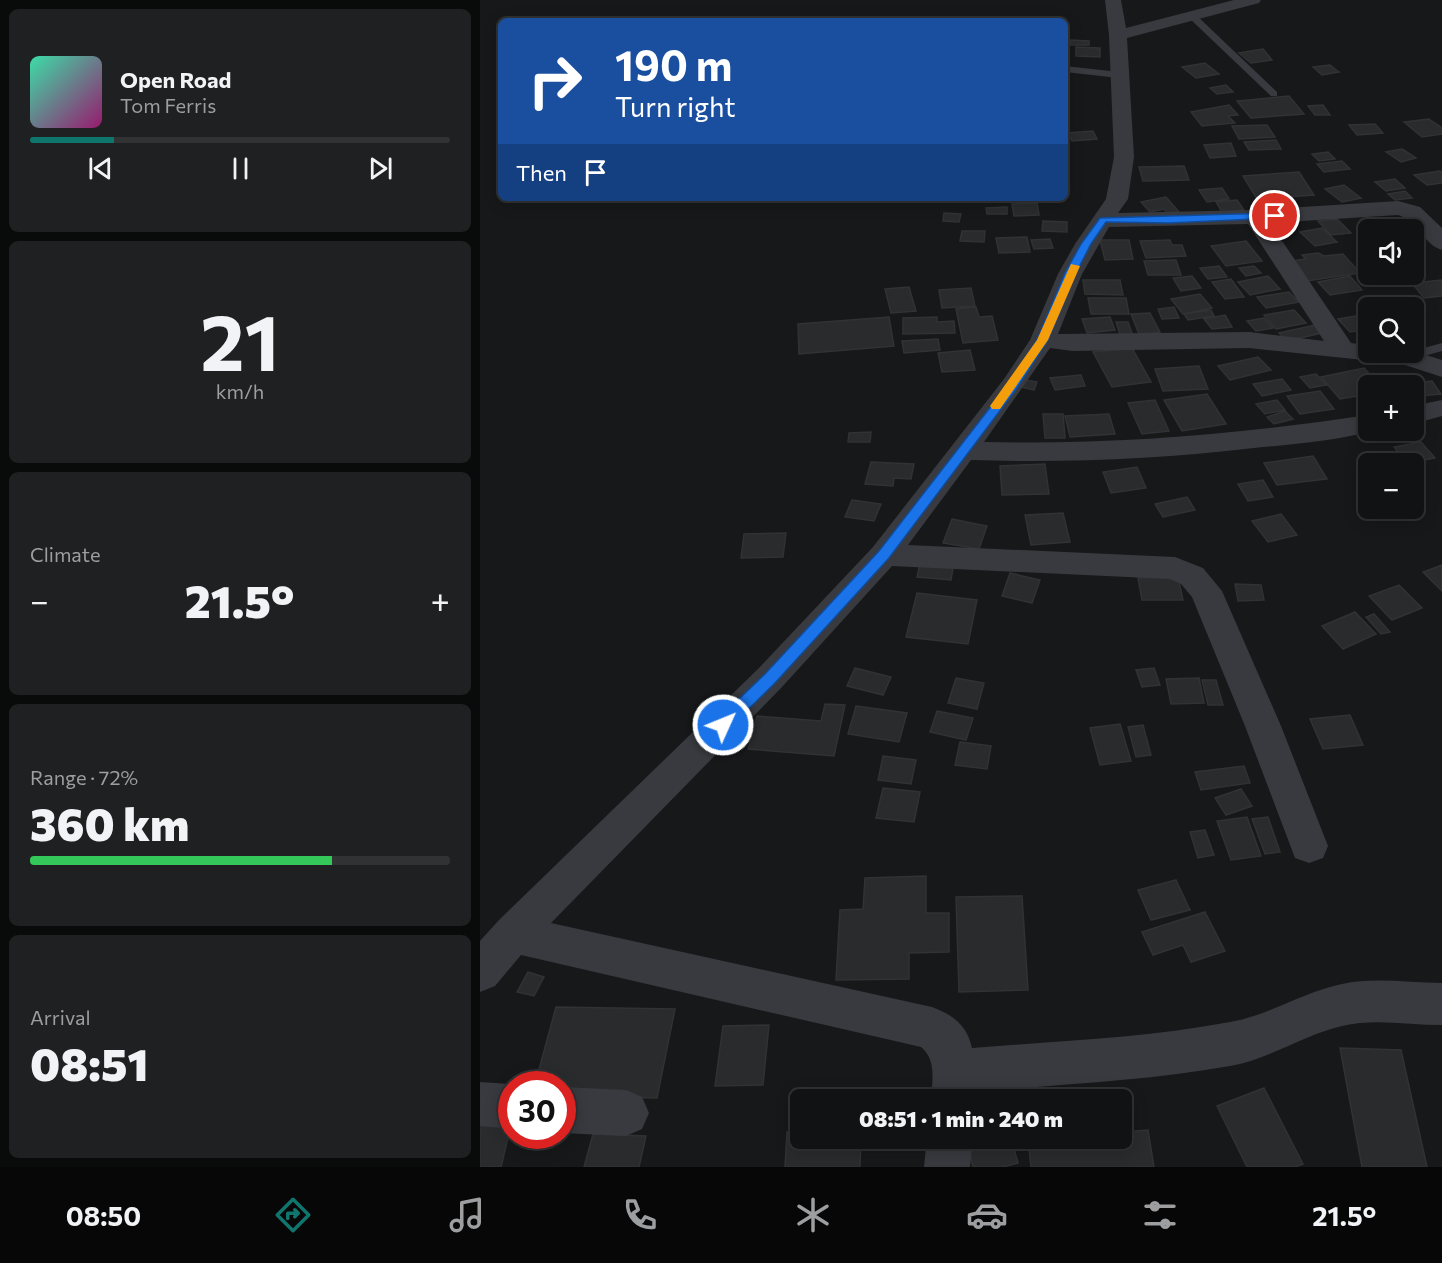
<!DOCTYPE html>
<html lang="en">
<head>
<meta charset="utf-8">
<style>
	body { margin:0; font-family:Commissioner,sans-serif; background:#1e2021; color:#f1f3f6; height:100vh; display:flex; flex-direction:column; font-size:22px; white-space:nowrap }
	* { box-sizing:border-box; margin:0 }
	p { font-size:20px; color:#9c9ea0 }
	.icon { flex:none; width:33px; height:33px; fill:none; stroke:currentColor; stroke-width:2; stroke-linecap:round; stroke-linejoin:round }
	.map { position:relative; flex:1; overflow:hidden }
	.drawer { display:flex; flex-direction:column; gap:9px; padding:9px; background:#090a0a; width:480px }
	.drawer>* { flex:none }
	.top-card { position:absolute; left:18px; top:18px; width:570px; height:183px; border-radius:9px; box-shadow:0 3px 15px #0003,0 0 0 2px #303233; background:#1a4fa0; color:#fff; overflow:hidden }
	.fabs { position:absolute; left:878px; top:219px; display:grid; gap:12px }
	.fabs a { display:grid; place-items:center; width:66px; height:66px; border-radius:9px; background:#111213; box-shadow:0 3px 15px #0003,0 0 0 2px #303233; font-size:30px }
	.speed { position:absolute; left:18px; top:1071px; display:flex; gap:12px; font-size:30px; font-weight:700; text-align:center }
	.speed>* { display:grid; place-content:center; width:78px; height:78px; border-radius:50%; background:#111213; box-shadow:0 3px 15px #0003,0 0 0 2px #303233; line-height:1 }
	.speed .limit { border:9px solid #d22; background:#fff; color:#111 }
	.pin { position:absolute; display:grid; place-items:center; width:51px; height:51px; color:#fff; margin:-26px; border:3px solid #fff; border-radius:50%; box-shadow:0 2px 6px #0007 }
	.me { position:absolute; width:66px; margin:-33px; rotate:46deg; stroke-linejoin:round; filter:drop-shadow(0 0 4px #0008) }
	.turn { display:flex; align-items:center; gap:21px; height:126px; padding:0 18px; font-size:27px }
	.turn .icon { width:78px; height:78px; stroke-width:2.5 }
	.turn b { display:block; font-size:42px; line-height:51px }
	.then { display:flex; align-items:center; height:57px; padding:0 18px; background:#0003; gap:12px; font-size:22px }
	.big { font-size:45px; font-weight:800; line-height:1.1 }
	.drawer .widget { flex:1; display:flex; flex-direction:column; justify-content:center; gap:9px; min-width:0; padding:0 21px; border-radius:9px; background:#1e2021 }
	.drawer .dial { align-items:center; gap:0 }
	.dial b { font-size:78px; line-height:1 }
	.song { display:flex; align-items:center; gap:18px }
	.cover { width:72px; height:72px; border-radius:9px; background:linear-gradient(135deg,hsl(160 70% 55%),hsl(320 70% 35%)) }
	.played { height:6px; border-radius:3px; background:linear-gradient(90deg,#0f766e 20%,#303233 20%) }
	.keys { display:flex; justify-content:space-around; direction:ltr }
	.heat { display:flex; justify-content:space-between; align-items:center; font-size:33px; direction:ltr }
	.charge { height:9px; border-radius:4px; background:linear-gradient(90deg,#34c759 72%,#303233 0) }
	.trip { position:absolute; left:310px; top:1089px; width:342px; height:60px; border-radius:9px; background:#111213; box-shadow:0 3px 15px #0003,0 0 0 2px #303233; font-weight:800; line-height:60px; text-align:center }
	.menu { display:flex; height:96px; justify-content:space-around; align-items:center; background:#070708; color:#9c9ea0 }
	.menu .icon { width:42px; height:42px }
	.menu .current { color:#0f766e }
	.menu b { font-size:27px; color:#f1f3f6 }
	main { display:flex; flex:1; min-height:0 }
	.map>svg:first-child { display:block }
	.building { fill:#2a2b2d; stroke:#313235; stroke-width:1.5 }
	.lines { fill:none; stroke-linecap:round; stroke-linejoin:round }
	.service { fill:#383a3f; fill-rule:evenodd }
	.minor { fill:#383a3f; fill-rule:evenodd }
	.route { fill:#1a73e8; stroke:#114b97; stroke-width:1.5 }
	.slow { fill:#f59e0b }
</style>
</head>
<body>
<main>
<section class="drawer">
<div class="widget">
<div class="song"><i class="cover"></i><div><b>Open Road</b><p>Tom Ferris</p></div></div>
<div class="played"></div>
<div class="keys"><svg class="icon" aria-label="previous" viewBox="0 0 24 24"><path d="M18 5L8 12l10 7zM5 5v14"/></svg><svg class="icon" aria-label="pause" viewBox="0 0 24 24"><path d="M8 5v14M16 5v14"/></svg><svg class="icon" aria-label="next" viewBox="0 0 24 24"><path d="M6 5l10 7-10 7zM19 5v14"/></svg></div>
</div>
<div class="widget dial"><b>21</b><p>km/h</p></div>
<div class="widget"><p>Climate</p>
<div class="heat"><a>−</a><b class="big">21.5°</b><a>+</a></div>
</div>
<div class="widget"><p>Range · 72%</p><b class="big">360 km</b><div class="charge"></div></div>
<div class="widget"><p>Arrival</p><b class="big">08:51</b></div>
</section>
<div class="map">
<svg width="962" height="1167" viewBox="0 0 962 1167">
	<rect width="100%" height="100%" fill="#171819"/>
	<!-- building -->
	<path class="building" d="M590 40 609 41V45H590Z
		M596 47 620 48V57L596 56Z
		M783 49 792 60 771 63 759 53Z
		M725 63 739 74 716 78 702 67Z
		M850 65 859 72 842 75 833 67Z
		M746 85 753 92 737 94 730 88Z
		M809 96 824 114 771 118 757 101Z
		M749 105 758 115 748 116 755 123 722 126 711 112Z
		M843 105 850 115H835L828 106Z
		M949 119 962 128V134L942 137 924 122Z
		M895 124 903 133 877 135 869 125Z
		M787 125 795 137 759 139 752 126Z
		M613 131 617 139 592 141 588 133Z
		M796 140 801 149 769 150 764 142Z
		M751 143 756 156 730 158 724 145Z
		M922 149 936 158 921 162 906 152Z
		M848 152 855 159 839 161 832 154Z
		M862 161 870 169 844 172 837 164Z
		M704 166 709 180 663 181 659 167Z
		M960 171 962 172V183L947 185 934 175Z
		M819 172 834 195 777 199 763 176Z
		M915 179 925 188 906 191 895 182Z
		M864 185 881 198 862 202 845 189Z
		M742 188 749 199 727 202 719 190Z
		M925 191 932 198 915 200 908 194Z
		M686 197 699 212 688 214 684 209 670 212 661 202Z
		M757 200 764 210 742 212 736 202Z
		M557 203 559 215 534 216 532 204Z
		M527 207V214H507L506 208Z
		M464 213 481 214 479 222 463 221Z
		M857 219 871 233 851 235 838 221Z
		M563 221 587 222V232L562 231Z
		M842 228 857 242 835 246 820 232Z
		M482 231H505L504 242 480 241Z
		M547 237 550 252 519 253 516 238Z
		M570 239 573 248 554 249 551 240Z
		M620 240H649L653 259 625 260Z
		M690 240 692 245H702L706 256 666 258 660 241Z
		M766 241 782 261 746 266 731 246Z
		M838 253 844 256 863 254 880 273 827 281 810 261 826 259 822 255Z
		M696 260 701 275H668L664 261Z
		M739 266 747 277 728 279 720 268Z
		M774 266 781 273 766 276 759 268Z
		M712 276 721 288 701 291 693 278Z
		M788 276 800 289 770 295 758 282Z
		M870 276 882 290 850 295 838 282Z
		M751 279 764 297 745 299 732 282Z
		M603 280H640L643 295 605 294Z
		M962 280V296L944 298 932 283Z
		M429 287 436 311 411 313 405 289Z
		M491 288 495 306 462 308 459 290Z
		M809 292 819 302 786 308 777 297Z
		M720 294 732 308 703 314 691 299Z
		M900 296 908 307 888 308 881 299Z
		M608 298H646L649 314H611Z
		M496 307 499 317 512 316 518 340 483 343 476 309Z
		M694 307 699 318 682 319 678 309Z
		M731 310 734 316 708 320 704 314Z
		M814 310 826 323 796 329 784 315Z
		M670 313 680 332 659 334 651 314Z
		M888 314V329L870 332 858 319Z
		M745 315 752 327 732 329 724 319Z
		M409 317 414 346 319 354 318 324Z
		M457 317V322L474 321 475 333 423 334V318Z
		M630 317 635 330 607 333 602 319Z
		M784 318 793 328 776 331 767 321Z
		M636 322H648L653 336 641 337Z
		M835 325 842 333 807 341 799 333Z
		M458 339 460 350 424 353 422 341Z
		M652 348 671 382 632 387 613 352Z
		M490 350 495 370 462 372 458 353Z
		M778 357 791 370 750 380 738 366Z
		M719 366 728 389 683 391 675 369Z
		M884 368 900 386H888V394L860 399 841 377Z
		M836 374 846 385 830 388 820 377Z
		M601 375 605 386 575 390 570 378Z
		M541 379 557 382 554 390 537 386Z
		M802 379 811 390 782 396 773 384Z
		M952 381 961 394 938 396 933 386 929 384Z
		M840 391 854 409 820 414 807 396Z
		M727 394 746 424 702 431 684 400Z
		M675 400 689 431 662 434 648 403Z
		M797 400 805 410 785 414 776 404Z
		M805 411 813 419 794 424 787 417Z
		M563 414H583L585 438H565Z
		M629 414 635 434 590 437 585 416Z
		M391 432 390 442H368L369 433Z
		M941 442 955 458 927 463 914 447Z
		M833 456 847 479 797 485 784 463Z
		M391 462 434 464 431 479 414 478 413 486 385 484Z
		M565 464 569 494 522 495 520 466Z
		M657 467 666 488 631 493 623 472Z
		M783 480 793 497 768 501 758 484Z
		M707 497 715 510 683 517 675 504Z
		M372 500 401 504 394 521 365 517Z
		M583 513 590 542 551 545 545 515Z
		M801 514 817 535 788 542 772 521Z
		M472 519 507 526 499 549 463 543Z
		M306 533 303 557 261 558 264 534Z
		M441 559 474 562 471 580 437 577Z
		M962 565V591L943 572Z
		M530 573 560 580 552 603 522 596Z
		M698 577 703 600H662L658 578Z
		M755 584 781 585 784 600 758 601Z
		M919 585 942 608 912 620 889 596Z
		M437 593 497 600 488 644 426 637Z
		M875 612 896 634 863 649 842 626Z
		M894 614 910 632 901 634 886 617Z
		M375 668 411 677 403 695 367 686Z
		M674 668 680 685 662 687 656 670Z
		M476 678 504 683 497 709 468 703Z
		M719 678 724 703 691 704 686 679Z
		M722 680H736L743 705H728Z
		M345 704 365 705 354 756 268 749 277 716 341 721Z
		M376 706 427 713 419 742 368 734Z
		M457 711 493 718 486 740 450 732Z
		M870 715 883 745 843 749 830 719Z
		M640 724 651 761 620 765 610 728Z
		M663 725 671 755 656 757 648 727Z
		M480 742 511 746 507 769 475 765Z
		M403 756 436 760 431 784 398 780Z
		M764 766 770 783 721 790 715 772Z
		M403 788 440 792 434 822 396 818Z
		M761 789 772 806 746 815 735 798Z
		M767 817 781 856 751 860 737 821Z
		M788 817 800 852 785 854 772 819Z
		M725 830 734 855 718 858 710 832Z
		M446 876V913H469V952L429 953V979L356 980 360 910 383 909 385 878Z
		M696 880 710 910 671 920 658 890Z
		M542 896 548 990 479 992 476 897Z
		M725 912 745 951 711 962 703 945 673 955 662 932Z
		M48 972 64 977 54 996 37 992Z
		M76 1007 195 1009 177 1098 82 1096V1084H55Z
		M289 1025 283 1085 235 1086 243 1026Z
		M860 1048 921 1050 947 1167H882Z
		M784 1088 823 1164 815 1167H767L737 1106Z
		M0 1120 32 1121 21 1167H0Z
		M668 1130 674 1167H551L548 1138H642V1132Z
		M307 1132H321V1138H381L380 1167H305Z
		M113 1134 166 1136 159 1167H104Z
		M486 1138H531L538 1163 523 1167H493Z"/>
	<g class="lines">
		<!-- service -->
		<path class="service" d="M708 13H714L797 92V96H791L708 17Z
			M585 66 639 72 643 75 639 78 585 72Z
			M962 343V351L926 361 920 357 922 354Z"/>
		<!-- minor -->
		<path class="minor" d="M625 0H641L646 28 754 0H781L779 3 647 38 654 157 648 199 638 213 775 210 918 201 940 207 962 228V250C944 245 938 221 918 215L790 223 871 343 888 345V352L933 351 962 360V377L922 364 769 348 593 351 570 348 504 442C633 445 761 434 888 415V430H896C857 441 814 444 774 448 680 459 586 463 491 460L428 545 695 557 723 568 742 591 801 726 848 846 843 858 829 863 815 858 765 726 712 597 701 584 690 579 412 566 302 687 71 923 452 1007C473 1015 487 1025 492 1048 578 1041 665 1038 750 1022 790 1015 823 992 862 984 895 977 928 983 962 983V1025C928 1025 895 1018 862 1026 823 1035 790 1059 750 1066 667 1081 581 1084 496 1092L495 1100H451C452 1081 457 1060 441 1047L41 955 15 986 0 992V941L19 920 278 669 393 547 524 379 550 340 578 274 595 244 626 199 634 157 629 35ZM768 224 844 341 769 332 578 334 602 274 629 227Z
			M962 400V416L933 424V406Z
			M0 1082 32 1084V1129L0 1126Z
			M82 1087 146 1090 162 1097 169 1113 162 1129 146 1136 82 1133Z
			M447 1138H493L490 1167H444Z"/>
	</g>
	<!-- route -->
	<path class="route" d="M795 213 800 216 798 218 689 223 626 222 611 244 596 273 568 340 537 388 409 558 295 683 248 729 243 731 237 729 235 725 237 720 285 674 399 551 529 383 557 340 585 273 601 244 620 218Z"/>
	<!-- slow -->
	<path class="slow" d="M591 264 600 266 568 340 520 409H512L510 406 557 340Z"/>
</svg>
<div class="fabs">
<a><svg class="icon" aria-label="sound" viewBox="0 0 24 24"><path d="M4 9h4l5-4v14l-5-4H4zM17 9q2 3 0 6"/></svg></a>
<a><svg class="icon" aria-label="search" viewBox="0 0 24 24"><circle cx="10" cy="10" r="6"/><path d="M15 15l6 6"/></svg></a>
<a>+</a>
<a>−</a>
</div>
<div class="speed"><div class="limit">30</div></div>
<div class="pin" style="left:795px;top:216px;background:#d93025"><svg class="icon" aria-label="arrive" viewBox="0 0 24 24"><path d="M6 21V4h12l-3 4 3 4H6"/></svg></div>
<svg class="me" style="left:243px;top:725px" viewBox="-20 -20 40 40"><circle r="17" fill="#1a73e8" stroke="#fff" stroke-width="3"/><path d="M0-11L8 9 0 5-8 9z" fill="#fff"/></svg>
<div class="trip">08:51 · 1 min · 240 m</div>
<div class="top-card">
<div class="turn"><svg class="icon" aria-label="right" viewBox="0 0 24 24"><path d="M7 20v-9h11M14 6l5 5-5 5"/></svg><div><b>190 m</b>Turn right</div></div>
<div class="then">Then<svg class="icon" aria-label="arrive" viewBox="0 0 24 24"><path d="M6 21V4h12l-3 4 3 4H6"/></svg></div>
</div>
</div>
</main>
<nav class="menu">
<b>08:50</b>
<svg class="icon current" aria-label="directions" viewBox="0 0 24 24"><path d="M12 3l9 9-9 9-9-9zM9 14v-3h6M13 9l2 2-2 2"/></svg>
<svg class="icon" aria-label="music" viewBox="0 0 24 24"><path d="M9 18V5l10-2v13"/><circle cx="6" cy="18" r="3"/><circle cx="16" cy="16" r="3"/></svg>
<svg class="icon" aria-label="phone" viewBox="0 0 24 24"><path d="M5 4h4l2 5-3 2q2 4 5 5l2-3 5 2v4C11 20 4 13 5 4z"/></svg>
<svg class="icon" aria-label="climate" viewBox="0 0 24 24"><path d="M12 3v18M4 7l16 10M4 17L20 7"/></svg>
<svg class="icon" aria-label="car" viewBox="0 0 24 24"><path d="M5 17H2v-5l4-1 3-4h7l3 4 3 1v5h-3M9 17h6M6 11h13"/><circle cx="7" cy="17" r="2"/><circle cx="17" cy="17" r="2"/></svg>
<svg class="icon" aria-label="filters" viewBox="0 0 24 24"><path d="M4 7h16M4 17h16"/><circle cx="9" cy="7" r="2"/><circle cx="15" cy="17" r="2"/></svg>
<b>21.5°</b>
</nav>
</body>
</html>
